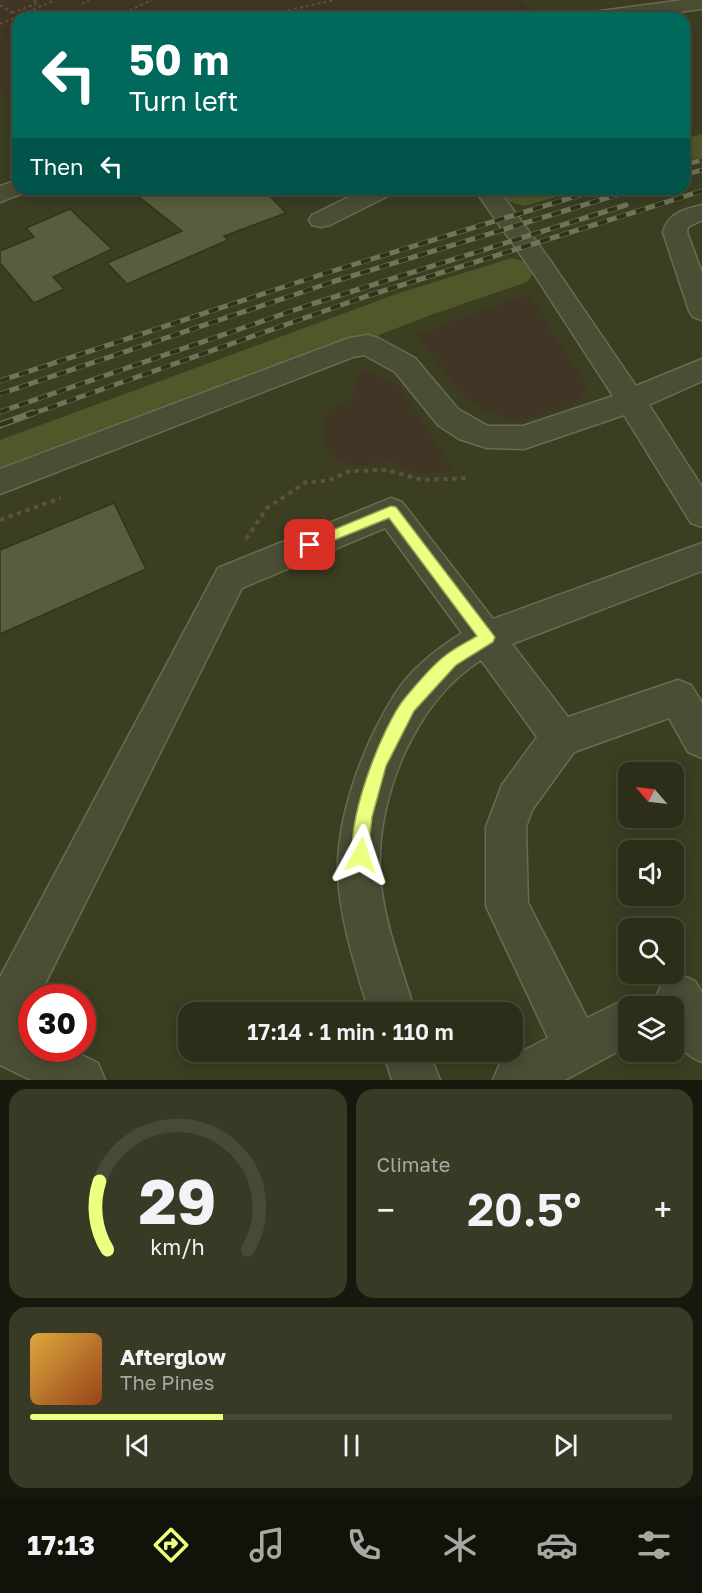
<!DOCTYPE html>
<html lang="en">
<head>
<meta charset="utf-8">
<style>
	body { margin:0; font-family:"Golos Text",sans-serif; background:#383a26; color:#f1f3f6; height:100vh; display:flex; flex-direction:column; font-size:22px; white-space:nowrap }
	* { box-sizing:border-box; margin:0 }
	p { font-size:20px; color:#a6a8a2 }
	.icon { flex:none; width:33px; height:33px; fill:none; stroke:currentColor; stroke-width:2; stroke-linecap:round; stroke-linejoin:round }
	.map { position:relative; height:1080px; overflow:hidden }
	.panel { display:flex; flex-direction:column; gap:9px; padding:9px; background:#18190e; flex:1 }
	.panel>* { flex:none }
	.banner { position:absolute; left:12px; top:12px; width:678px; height:183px; border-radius:18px; box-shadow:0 3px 15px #0003,0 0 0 2px #484a38; background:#00695c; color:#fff; overflow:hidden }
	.needle { width:39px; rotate:298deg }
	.buttons { position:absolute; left:618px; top:762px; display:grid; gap:12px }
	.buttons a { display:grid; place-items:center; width:66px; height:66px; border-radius:12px; background:#2c2e19; box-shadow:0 3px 15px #0003,0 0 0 2px #484a38; font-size:30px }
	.speed { position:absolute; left:18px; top:984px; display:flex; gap:12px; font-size:30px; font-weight:700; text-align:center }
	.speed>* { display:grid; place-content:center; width:78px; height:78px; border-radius:50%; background:#2c2e19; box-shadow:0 3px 15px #0003,0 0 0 2px #484a38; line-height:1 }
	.speed .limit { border:9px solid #d22; background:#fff; color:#111 }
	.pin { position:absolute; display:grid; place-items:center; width:51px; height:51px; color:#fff; margin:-26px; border-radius:12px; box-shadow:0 3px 9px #0006 }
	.me { position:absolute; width:66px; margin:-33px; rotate:5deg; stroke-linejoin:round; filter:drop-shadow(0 0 4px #0008) }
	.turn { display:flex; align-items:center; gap:21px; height:126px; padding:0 18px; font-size:27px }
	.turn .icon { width:78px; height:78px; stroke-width:2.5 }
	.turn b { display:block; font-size:42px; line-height:51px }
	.then { display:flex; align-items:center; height:57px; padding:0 18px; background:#0003; gap:12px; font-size:22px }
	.big { font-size:45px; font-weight:600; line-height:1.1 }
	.panel .tile { flex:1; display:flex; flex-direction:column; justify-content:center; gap:9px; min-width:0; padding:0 21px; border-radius:18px; background:#383a26 }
	.panel .dial { align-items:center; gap:0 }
	.dial svg { height:156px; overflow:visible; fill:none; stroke:#484a38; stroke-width:7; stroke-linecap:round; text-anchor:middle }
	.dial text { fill:#f1f3f6; stroke:none }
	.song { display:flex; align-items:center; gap:18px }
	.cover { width:72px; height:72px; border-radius:9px; background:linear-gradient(135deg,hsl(40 70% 55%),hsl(20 70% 35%)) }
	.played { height:6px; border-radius:3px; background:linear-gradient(90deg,#ebff80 30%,#484a38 30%) }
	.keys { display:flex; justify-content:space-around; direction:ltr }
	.heat { display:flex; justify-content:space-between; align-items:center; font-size:33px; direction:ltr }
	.panel .tiles { flex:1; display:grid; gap:9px; grid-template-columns:1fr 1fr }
	.tile:last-child { grid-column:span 2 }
	.trip { position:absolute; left:178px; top:1002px; width:345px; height:60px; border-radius:18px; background:#2c2e19; box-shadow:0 3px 15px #0003,0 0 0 2px #484a38; font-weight:600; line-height:60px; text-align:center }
	.dock { display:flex; height:96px; justify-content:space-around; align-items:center; background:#12120a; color:#a6a8a2 }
	.dock .icon { width:42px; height:42px }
	.dock .active { color:#ebff80 }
	.dock b { font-size:27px; color:#f1f3f6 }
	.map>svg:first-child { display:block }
	.green { fill:#413625 }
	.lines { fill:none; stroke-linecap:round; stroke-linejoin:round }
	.river { fill:#515728; fill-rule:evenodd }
	.building { fill:#595d3d; stroke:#31351c; stroke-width:1.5 }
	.minor-casing { stroke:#686c53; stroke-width:3 }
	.path-far1 { stroke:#5b5241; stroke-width:2; stroke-dasharray:3 3; stroke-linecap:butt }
	.path { stroke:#5b5241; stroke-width:4; stroke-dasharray:4.5 4.5; stroke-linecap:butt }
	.minor { fill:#4b4e35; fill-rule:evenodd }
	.rail-far2-casing { stroke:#717557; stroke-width:4.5 }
	.rail-far1-casing { stroke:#717557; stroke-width:5 }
	.rail-casing { stroke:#717557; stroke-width:7 }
	.rail-far2 { stroke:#2f331a; stroke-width:3; stroke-dasharray:8; stroke-linecap:butt }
	.rail-far1 { stroke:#2f331a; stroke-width:4; stroke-dasharray:10; stroke-linecap:butt }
	.rail { stroke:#2f331a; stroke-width:4.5; stroke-dasharray:14; stroke-linecap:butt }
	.route { fill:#ebff80; stroke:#99a653; stroke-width:1.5 }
</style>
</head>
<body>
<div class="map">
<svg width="702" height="1080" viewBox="0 0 702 1080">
	<rect width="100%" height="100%" fill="#3b3e21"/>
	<!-- green -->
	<path class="green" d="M0 0H520L538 17 18 18V110L0 92Z
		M529 294 587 387 574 405C554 411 528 422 507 418 465 411 440 366 418 334Z
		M367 370 384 377 400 388 454 470C429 475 414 477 391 462 382 461 376 464 367 465 334 466 314 447 326 414L351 399 360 371Z"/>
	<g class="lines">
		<!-- river -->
		<path class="river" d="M702 134V157L684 161V138Z
			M508 189H562L556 197 524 206 510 202 504 194Z
			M512 258 527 262 534 272 527 282 431 315 0 481V440L399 293Z"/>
	</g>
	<!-- building -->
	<path class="building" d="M129 189H263L286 213 224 236 228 240 127 284 107 263 182 231Z
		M70 209 112 249 53 277 64 289 34 303 0 263V251L34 237 26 228Z
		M114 503 146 569 0 634V550Z"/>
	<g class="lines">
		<!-- minor casing -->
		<g class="minor-casing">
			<path id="minor" d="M683 0H702V9L634 18H584L586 14 593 12Z
				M18 180V189H28L26 192 0 202V186Z
				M365 189H396L392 194 330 225 321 227 312 225 309 220 312 215Z
				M474 189H498L552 263 636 386 702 359V381L649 405 702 487V527L691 523 624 415 524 449 487 448 459 439 438 425 395 372 364 355 353 357 0 494V469L349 338 368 335 378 338 415 358 458 409 488 426H523L613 396 534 274Z
				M702 205V220L688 227 687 232 702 273V320L693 317 689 311 663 232C668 213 685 209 702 205Z
				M391 498 402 502 493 619 702 543V571L512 644 568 717 678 680 691 685 702 703V758L688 752 669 718 574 752 532 810 526 827 528 903 587 1018 628 998 644 1005 645 1006H628V1046L565 1080H493L500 1063 548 1038 486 906V827L502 785 537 737 481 660C415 702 376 797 380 874 383 921 402 968 415 1012H369C356 968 340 921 338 875 336 816 364 743 395 694 410 670 438 648 462 633L385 528 242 588 38 998H32V1010L23 1027 32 1031V1048H68L98 1063 105 1080H31L0 1065V977L218 568Z
				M679 974 695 981 702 993V1062C674 1051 674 1034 674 1006H660L656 997 663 981Z
				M383 1052H429L440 1080H392Z"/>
		</g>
		<!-- path-far1 -->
		<path class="path-far1" d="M82 4 89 0
			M0 5 13 13
			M12 13 38 3 33 0
			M113 18 152 0
			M253 18 335 0
			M0 24 55 0
			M11 104 18 95"/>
		<!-- path -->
		<path class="path" d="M0 520 61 498
			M246 539 267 508 306 482 327 481 350 471 387 470 422 480 470 478"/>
		<!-- minor -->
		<use href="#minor" class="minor"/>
		<!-- rail-far2 casing -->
		<g class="rail-far2-casing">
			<path id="rail-far2" d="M684 165 702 160
				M684 175 702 170"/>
		</g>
		<!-- rail-far1 casing -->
		<g class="rail-far1-casing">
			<path id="rail-far1" d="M0 381 323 274 599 189
				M0 394 332 282 636 189
				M0 412 312 304 626 205
				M29 415 367 296 702 191"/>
		</g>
		<!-- rail casing -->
		<g class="rail-casing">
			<path id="rail" d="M0 425 33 413"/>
		</g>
		<!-- rail-far2 -->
		<use href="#rail-far2" class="rail-far2"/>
		<!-- rail-far1 -->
		<use href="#rail-far1" class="rail-far1"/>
		<!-- rail -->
		<use href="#rail" class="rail"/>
	</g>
	<!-- route -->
	<path class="route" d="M391 506 396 507 495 637 493 642 456 665 414 711 386 766 372 817 367 861 361 864 355 861C342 829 383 724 405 698 417 684 431 666 446 655 456 647 467 642 477 636L389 518 310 550 306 549 304 545 306 541Z"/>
</svg>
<div class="buttons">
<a><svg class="needle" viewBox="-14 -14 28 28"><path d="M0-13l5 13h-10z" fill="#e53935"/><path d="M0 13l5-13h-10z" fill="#a6a8a2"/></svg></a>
<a><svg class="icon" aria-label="sound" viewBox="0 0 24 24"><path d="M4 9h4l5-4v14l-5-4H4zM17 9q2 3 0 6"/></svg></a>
<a><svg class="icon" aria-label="search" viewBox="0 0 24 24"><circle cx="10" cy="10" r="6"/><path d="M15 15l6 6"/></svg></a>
<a><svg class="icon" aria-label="layers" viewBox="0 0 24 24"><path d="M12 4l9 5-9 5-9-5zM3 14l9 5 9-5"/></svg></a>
</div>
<div class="speed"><div class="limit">30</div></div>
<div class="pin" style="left:310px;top:545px;background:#d93025"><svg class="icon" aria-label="arrive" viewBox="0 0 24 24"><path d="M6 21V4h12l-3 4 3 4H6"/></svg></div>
<svg class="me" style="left:361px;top:855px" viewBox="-20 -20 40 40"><path d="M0-17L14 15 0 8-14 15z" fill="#ebff80" stroke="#fff" stroke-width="4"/></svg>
<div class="trip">17:14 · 1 min · 110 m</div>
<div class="banner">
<div class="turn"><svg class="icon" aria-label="left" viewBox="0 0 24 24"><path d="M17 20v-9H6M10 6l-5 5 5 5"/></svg><div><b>50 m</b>Turn left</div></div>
<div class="then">Then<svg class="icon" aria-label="left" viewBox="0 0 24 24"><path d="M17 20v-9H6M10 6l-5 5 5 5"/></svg></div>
</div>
</div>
<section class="panel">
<div class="tiles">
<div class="tile dial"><svg viewBox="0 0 100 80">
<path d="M14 69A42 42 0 1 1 86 69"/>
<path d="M14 69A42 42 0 0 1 10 34" stroke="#ebff80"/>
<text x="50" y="56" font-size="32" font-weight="700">29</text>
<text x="50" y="72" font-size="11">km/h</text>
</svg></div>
<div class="tile"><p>Climate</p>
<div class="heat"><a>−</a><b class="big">20.5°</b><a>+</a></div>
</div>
<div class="tile">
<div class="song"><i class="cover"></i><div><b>Afterglow</b><p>The Pines</p></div></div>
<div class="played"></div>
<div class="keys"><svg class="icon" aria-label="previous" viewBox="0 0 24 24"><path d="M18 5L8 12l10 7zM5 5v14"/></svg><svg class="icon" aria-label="pause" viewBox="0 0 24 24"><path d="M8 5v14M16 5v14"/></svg><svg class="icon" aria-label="next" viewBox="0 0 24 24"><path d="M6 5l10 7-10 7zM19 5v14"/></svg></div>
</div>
</div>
</section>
<nav class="dock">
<b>17:13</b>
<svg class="icon active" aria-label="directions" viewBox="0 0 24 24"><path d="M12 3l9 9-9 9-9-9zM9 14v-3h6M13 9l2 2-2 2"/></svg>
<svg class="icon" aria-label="music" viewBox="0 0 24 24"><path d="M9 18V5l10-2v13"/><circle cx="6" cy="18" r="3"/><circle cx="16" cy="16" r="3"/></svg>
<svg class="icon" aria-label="phone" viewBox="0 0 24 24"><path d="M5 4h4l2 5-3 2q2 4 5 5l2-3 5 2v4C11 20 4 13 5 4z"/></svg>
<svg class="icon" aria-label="climate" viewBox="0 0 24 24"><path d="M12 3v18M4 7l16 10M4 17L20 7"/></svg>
<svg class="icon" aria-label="car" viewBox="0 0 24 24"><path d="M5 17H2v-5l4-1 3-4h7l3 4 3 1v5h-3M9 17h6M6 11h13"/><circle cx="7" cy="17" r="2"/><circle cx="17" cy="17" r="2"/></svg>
<svg class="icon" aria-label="filters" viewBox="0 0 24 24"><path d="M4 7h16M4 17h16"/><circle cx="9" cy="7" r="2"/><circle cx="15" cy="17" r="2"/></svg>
</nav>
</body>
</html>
